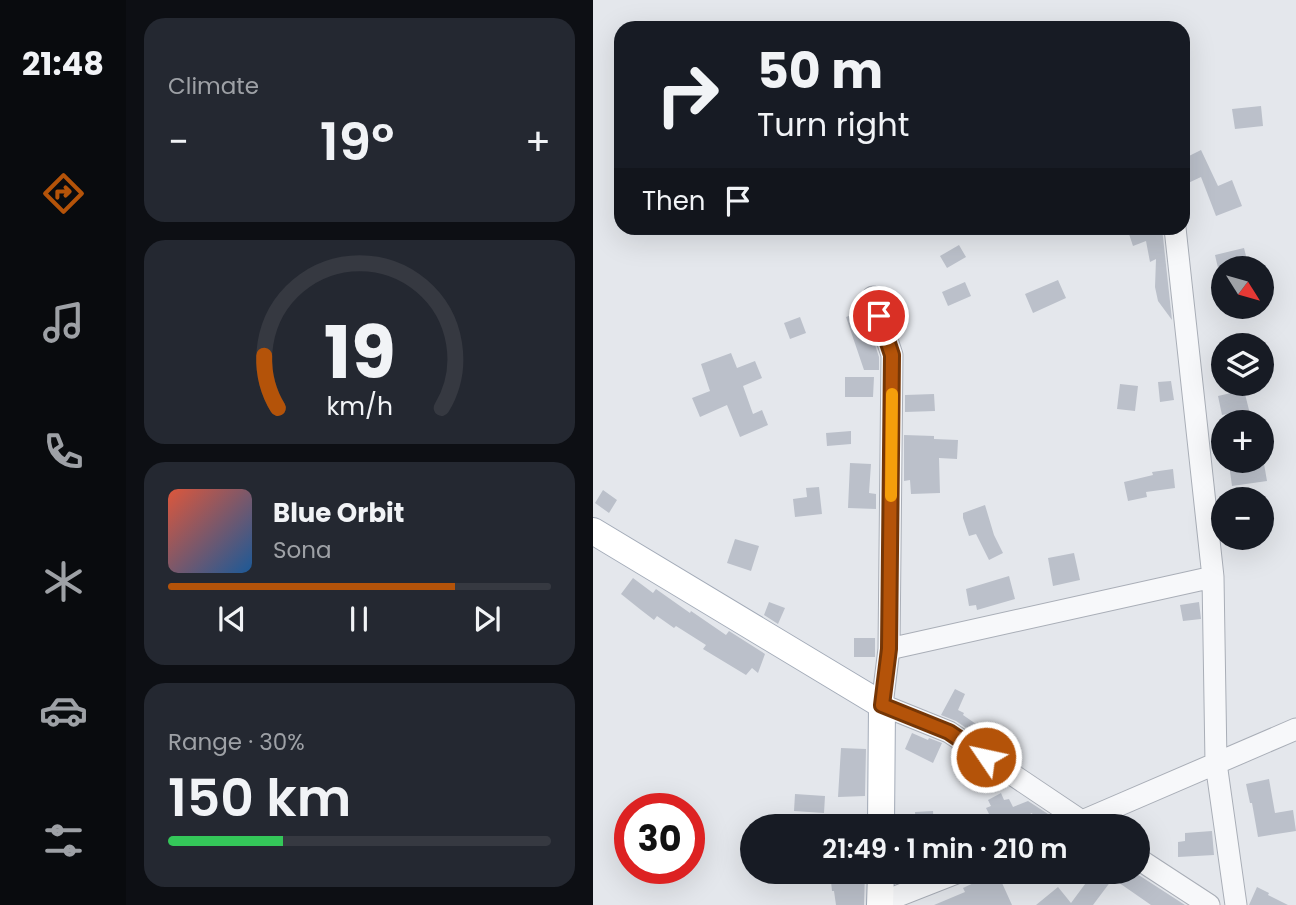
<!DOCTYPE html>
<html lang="en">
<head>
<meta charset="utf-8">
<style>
	body { margin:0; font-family:Poppins,sans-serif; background:#242831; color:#f1f3f6; height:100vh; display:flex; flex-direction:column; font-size:26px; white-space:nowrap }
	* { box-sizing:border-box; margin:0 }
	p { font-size:23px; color:#9ea1a6 }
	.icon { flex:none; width:38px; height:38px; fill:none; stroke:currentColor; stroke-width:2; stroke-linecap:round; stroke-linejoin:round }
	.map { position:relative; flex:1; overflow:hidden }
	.details { display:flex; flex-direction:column; gap:18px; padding:18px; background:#0d0f14; width:467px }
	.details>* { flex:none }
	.banner { position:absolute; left:21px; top:21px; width:576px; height:214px; border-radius:21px; box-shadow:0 7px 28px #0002; background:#171b24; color:#f1f3f6; overflow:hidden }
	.needle { width:46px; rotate:127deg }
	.controls { position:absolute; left:618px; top:256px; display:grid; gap:14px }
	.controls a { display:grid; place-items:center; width:63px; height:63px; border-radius:50%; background:#171b24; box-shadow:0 7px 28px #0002; font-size:35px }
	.speed { position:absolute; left:21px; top:793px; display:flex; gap:14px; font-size:35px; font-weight:700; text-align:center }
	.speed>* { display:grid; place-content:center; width:91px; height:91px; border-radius:50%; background:#171b24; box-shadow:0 7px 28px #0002; line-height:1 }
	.speed .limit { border:10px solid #d22; background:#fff; color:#111 }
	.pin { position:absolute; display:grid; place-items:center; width:60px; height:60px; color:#fff; margin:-30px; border:4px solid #fff; border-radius:50%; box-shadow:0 2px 7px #0007 }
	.me { position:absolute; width:77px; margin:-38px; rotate:304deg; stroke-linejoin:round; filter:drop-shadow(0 0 5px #0008) }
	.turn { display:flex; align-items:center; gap:24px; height:147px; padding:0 28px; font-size:32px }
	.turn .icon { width:91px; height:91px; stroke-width:2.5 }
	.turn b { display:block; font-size:49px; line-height:60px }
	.then { display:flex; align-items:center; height:66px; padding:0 28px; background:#0003; gap:14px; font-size:26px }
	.big { font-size:52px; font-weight:600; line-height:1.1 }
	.details .card { flex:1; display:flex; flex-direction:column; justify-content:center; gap:10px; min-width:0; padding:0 24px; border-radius:21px; background:#242831 }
	.details .dial { align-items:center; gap:0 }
	.dial svg { height:182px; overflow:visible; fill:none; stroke:#363941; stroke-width:7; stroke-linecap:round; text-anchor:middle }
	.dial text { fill:#f1f3f6; stroke:none }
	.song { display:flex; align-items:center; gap:21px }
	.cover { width:84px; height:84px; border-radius:10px; background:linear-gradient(135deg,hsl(10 70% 55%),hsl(210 70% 35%)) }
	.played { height:7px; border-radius:4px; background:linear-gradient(90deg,#b45309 75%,#363941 75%) }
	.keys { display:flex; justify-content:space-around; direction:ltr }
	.heat { display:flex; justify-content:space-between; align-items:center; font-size:38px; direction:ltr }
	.charge { height:10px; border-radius:5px; background:linear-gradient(90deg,#34c759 30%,#363941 0) }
	.trip { position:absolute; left:147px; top:814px; width:410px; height:70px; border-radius:35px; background:#171b24; box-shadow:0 7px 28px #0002; font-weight:600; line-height:70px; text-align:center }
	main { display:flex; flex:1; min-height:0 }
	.tabs { display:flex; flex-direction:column; width:126px; justify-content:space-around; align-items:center; background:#090b0e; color:#9ea1a6 }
	.tabs .icon { width:49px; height:49px }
	.tabs .on { color:#b45309 }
	.tabs b { font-size:32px; color:#f1f3f6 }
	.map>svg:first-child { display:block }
	.building { fill:#bbc0ca }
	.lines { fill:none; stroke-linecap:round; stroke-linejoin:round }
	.minor-casing { stroke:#a9aeb7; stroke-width:23 }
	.major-casing { stroke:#a3abb8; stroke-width:28 }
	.minor { stroke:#f7f8fa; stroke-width:21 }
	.major { stroke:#fff; stroke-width:26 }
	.route-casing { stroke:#753606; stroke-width:18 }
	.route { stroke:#b45309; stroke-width:12 }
	.slow { stroke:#f59e0b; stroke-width:12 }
</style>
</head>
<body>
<main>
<nav class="tabs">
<b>21:48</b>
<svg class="icon on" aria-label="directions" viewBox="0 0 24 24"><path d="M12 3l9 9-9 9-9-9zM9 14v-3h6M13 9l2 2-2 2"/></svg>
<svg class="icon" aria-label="music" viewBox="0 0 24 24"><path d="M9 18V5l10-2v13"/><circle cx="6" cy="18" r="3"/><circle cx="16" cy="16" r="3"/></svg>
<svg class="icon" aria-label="phone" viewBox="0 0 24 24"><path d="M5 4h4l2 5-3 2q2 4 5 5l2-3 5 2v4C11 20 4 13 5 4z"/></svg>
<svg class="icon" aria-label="climate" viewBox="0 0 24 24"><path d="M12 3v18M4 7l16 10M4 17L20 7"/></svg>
<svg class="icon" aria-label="car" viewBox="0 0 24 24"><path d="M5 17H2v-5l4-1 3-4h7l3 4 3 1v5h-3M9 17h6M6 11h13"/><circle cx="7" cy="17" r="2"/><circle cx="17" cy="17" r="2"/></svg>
<svg class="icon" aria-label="filters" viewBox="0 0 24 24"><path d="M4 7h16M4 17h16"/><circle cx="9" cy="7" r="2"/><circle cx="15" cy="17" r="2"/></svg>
</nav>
<section class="details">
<div class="card"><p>Climate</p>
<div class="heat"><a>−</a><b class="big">19°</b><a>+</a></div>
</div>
<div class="card dial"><svg viewBox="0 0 100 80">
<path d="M14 69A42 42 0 1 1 86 69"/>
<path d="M14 69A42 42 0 0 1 8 46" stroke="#b45309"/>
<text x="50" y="56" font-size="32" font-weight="700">19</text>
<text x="50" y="72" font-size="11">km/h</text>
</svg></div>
<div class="card">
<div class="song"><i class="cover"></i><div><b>Blue Orbit</b><p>Sona</p></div></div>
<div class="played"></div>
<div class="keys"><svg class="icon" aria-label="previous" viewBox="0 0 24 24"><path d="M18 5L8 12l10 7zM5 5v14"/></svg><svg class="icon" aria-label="pause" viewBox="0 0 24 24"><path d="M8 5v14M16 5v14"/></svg><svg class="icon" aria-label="next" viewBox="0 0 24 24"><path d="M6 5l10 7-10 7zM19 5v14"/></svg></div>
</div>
<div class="card"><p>Range · 30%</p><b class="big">150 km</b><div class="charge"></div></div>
</section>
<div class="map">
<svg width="703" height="905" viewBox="0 0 703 905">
	<rect width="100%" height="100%" fill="#e4e7ec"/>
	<!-- building -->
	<path class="building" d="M668 106 670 126 642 129 639 109Z
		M608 150 625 186 639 180 649 206 623 216 608 177 593 184 590 176V159Z
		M534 228H569L579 320 565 301 562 287 563 259 557 262 553 241 540 246Z
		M366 245 373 257 354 268 347 256Z
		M651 248 656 268H625L622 255Z
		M465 280 473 298 440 313 432 294Z
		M372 282 378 296 355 306 349 292Z
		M267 312 269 319 273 318 286 357V370H271L253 317Z
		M207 317 213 333 197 339 191 323Z
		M138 353 144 368 162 361 169 378 150 386 160 414 169 410 175 425 147 437 134 405 107 417 99 398 117 391 108 364Z
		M252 377H281L280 397H252Z
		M578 381 581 400 567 402 565 382Z
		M527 384 545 386 542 411 524 409Z
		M651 390 656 410 629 415 625 396Z
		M341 394 342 411 312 412V395Z
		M258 431V444L234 446 233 433Z
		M311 435 341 436V439L365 440 364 459 346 458 347 493 318 494 317 480 311 481Z
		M668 458H670L674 481 639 486 636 464 668 460Z
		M257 463 278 464 276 493 283 494V509L255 508Z
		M580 469 582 488 553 492 554 497 535 501 531 482 560 475 559 472Z
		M226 487 229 514 202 517 200 499 214 497 213 488Z
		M10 490 24 500 16 513 2 503Z
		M392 505 401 535 410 553 396 560 383 534 376 536 370 518V513Z
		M142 539 166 546 158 571 134 563Z
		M481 553 487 580 460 586 455 558Z
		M416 576 422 599 384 610 383 605 376 606 373 589Z
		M40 578 60 593 63 589 97 613 98 611 133 635 136 631 172 654 165 673 159 668 153 675 110 649 113 645 83 626 81 628 64 616 61 620 48 610 28 594Z
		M176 602 192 608 185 624 171 615Z
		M606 602 608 619 590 621 587 605Z
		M261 638H282V657H261Z
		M362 689 372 694 365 710 371 713 370 715 396 733 391 740 363 721 348 715Z
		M319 733 335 740 336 738 349 743 340 763 312 749Z
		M248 748 273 749 272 796 245 797Z
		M676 779 682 813 700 810 703 831 665 837 659 803H657L653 784Z
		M408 793 411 800 416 799 420 807 435 801 455 814 460 826H444L439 813 412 826H402L393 808 398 806 395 800Z
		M202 794 232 796 231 813 201 811Z
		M340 811 341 826H323L322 812Z
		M619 831 621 855 585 857V842L592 841V833Z
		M237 872H272L271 905H243L241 891H239Z
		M404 872 419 905H341L372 892 370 888Z
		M501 872H506L518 881 500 905H443L465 887 478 903Z
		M528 872H541L592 905H558L522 880Z
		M664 887 676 893 675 895 695 905H656Z"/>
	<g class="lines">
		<!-- minor casing -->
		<g class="minor-casing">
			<path id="minor" d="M582 228 620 577 623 763 643 905
				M280 297 299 355 296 649
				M480 825 703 729
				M496 826 356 732 289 705 296 649 620 577
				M544 858 616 905
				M287 903 366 872"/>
		</g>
		<!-- major casing -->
		<g class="major-casing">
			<path id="major" d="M0 531 289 705 288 826
				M287 905 288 872"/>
		</g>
		<!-- minor -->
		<use href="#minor" class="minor"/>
		<!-- major -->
		<use href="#major" class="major"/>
	</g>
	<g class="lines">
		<!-- route casing -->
		<g class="route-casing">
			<path id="route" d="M286 316 299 355 296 649 289 705 356 732 393 757"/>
		</g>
		<!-- route -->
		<use href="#route" class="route"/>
		<!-- slow -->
		<path class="slow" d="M298 496 299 394"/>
	</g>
</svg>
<div class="controls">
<a><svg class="needle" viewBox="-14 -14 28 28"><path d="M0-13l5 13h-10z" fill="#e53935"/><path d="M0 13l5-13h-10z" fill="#9ea1a6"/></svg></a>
<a><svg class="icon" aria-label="layers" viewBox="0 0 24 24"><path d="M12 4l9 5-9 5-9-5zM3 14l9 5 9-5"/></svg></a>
<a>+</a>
<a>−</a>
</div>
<div class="speed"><div class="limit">30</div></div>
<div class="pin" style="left:286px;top:316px;background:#d93025"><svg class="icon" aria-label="arrive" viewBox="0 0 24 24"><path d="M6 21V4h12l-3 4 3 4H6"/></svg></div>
<svg class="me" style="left:393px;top:757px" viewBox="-20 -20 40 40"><circle r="17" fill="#b45309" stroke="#fff" stroke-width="3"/><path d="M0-11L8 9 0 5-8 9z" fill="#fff"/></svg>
<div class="trip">21:49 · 1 min · 210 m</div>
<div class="banner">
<div class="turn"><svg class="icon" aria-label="right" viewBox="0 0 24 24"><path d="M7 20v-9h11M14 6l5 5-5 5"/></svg><div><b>50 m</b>Turn right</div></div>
<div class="then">Then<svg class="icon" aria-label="arrive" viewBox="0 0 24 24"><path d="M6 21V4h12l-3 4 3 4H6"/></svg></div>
</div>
</div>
</main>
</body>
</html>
